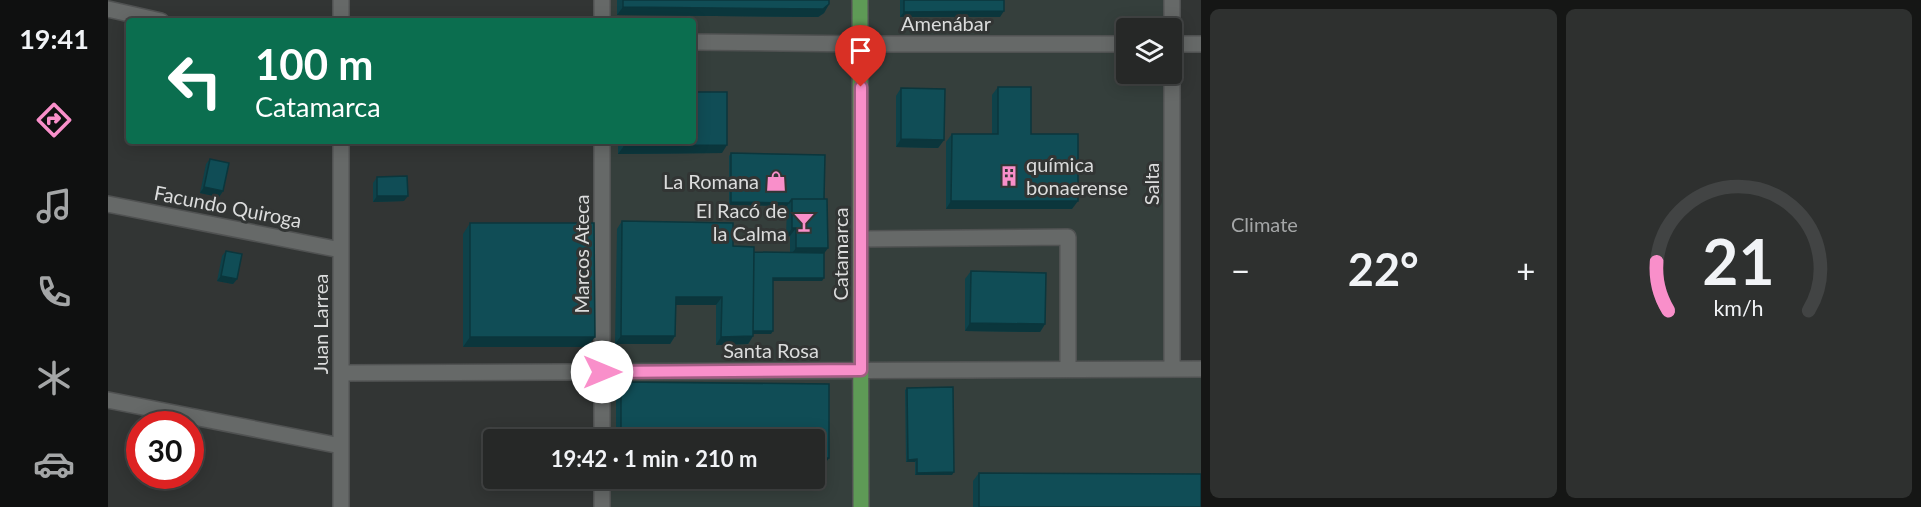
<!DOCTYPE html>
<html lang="en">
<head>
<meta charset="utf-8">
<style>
	body { margin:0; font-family:Lato,sans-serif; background:#2e302f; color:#f1f3f6; height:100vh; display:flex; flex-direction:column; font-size:22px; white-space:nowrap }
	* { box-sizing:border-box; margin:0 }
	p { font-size:20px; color:#a4a6a7 }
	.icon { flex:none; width:33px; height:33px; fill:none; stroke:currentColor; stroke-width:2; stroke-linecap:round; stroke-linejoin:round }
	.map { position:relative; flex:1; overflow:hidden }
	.side { display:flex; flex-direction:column; gap:9px; padding:9px; background:#151615; width:720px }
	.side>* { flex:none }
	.top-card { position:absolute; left:18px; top:18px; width:570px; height:126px; border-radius:6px; box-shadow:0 3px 15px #0003,0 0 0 2px #424444; background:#0b6e4f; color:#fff; overflow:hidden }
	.buttons { position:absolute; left:1008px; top:18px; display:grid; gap:12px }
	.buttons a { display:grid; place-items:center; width:66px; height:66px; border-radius:6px; background:#262827; box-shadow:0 3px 15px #0003,0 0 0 2px #424444; font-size:30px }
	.speed { position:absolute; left:18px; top:411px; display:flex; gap:12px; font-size:30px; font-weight:700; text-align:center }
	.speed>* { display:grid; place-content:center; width:78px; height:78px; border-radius:50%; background:#262827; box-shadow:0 3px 15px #0003,0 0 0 2px #424444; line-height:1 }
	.speed .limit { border:9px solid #d22; background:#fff; color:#111 }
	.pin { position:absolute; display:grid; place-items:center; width:51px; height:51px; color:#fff; margin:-62px -26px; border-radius:50% 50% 50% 0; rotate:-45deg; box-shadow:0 0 6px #0007 }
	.pin .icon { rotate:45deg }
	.me { position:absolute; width:66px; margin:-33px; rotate:90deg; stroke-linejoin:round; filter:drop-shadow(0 0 4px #0008) }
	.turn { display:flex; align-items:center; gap:21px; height:126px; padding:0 30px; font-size:27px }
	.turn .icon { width:78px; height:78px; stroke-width:2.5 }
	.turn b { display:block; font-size:42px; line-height:51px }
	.big { font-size:45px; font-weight:700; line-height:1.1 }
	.side .card { flex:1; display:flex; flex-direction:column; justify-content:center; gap:9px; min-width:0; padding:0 21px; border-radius:9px; background:#2e302f }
	.side .dial { align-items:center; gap:0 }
	.dial svg { height:156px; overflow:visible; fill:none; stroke:#424444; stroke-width:7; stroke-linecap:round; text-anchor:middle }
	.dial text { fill:#f1f3f6; stroke:none }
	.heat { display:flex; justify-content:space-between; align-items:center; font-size:33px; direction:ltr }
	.side .tiles { flex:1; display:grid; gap:9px; grid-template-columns:repeat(2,1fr) }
	.trip { position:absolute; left:375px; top:429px; width:342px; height:60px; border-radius:6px; background:#262827; box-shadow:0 3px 15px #0003,0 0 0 2px #424444; font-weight:700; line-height:60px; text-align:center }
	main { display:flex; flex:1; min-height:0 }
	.dock { display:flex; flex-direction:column; width:108px; justify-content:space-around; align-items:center; background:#0f1010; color:#a4a6a7 }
	.dock .icon { width:42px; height:42px }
	.dock .on { color:#f98fca }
	.dock b { font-size:27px; color:#f1f3f6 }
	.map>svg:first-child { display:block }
	.built { fill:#353f3c; fill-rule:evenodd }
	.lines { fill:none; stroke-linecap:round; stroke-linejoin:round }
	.minor-casing { stroke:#505252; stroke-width:18 }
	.major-casing { stroke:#505252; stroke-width:18 }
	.minor { stroke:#666968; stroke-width:15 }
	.major { stroke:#5e9a56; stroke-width:15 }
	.wall { fill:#0e424a }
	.shaded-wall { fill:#0b363c }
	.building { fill:#104d56; stroke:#0b363c; stroke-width:1.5 }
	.route-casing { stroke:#a25d83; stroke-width:15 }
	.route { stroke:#f98fca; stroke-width:10 }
	.labels { text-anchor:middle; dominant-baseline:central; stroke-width:6; stroke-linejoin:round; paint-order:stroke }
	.street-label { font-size:20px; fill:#dbdcdc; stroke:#323534 }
	.poi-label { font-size:20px; fill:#dbdcdc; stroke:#323534; text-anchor:end }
</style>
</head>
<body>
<main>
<nav class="dock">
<b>19:41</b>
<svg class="icon on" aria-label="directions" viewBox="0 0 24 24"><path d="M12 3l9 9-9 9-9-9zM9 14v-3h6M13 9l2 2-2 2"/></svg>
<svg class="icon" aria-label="music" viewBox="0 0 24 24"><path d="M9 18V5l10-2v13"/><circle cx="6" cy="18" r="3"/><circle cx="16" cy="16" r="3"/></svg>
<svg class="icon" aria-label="phone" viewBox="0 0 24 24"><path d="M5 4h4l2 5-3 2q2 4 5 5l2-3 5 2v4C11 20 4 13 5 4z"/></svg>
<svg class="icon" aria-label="climate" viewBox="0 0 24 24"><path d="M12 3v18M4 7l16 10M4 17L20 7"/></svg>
<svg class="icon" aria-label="car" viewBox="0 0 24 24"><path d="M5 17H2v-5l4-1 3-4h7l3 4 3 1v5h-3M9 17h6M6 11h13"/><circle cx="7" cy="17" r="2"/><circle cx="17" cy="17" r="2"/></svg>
</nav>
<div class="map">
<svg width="1093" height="507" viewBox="0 0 1093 507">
	<rect width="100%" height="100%" fill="#323534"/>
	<!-- built -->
	<path class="built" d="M494 0H1064V368L1093 369V507H494V479L706 478V440L494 439V141H585V21H494ZM1018 28H1064V74H1018Z"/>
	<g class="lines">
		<!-- minor casing -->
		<g class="minor-casing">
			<path id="minor" d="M233 0V21
				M1064 0V369
				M0 9 53 21
				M494 21V0
				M585 42 753 44H1018
				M1064 44H1093
				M494 141V440
				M0 204 233 250
				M753 239 960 237V369
				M233 373 1093 369
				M0 400 233 446
				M233 507V141
				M494 507V478"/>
		</g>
		<!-- major casing -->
		<g class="major-casing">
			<path id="major" d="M752 0 753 507"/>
		</g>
		<!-- minor -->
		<use href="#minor" class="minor"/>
		<!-- major -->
		<use href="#major" class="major"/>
	</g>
	<!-- wall -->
	<path class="wall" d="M509 0H721V4L716 13 710 17 509 15Z
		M792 0H896L892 17H792Z
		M890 87 923 134 964 209H838V142L844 134H884V95Z
		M793 88 836 140 830 148 788 147V96Z
		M510 141H585L614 153 510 154Z
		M623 153 716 199 720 248 716 253 714 281H665L663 334H645V336L640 344 608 345V305H568L567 336 562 344H507L509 229 514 221 625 246 646 252 682 253V236L678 237 679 206 621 205V156Z
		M102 159 115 191 111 197 92 193 98 164Z
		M269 177 296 201 265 202V183Z
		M362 223 479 347H355V234Z
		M118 251 129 279 125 284 109 281 114 256Z
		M863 271 937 324 932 332 857 331V279Z
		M513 382 721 384V458L715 466H706V440H508V390Z
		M799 388 844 475H807V462H798L797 390Z
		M871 473 1093 507H865V481Z"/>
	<!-- shaded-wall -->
	<path class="shaded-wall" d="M721 4 716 13 710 17 509 15 515 7Z
		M896 11 892 17H792L796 12Z
		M793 139 836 140 830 148 788 147Z
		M619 145 614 153 510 154 516 146Z
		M96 187 115 191 111 197 92 193Z
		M269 196H300L296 201 265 202Z
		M843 201H970L964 209H838Z
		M623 202 681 203 679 206 621 205Z
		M684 228H688L682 236 678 237Z
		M688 248H720L714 256H682Z
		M113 276 129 279 125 284 109 281Z
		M665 278H716L714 281H663Z
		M568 297H614L608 305H562Z
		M862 323 937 324 932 332 857 331Z
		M643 331H665L663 334H641Z
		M513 336H567L562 344H507Z
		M645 336 640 344 608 345 613 337Z
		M362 337H487L479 347H355Z
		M706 458H721L715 466H706Z
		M809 459 807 462H798L800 460Z
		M846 472 844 475H807L809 473Z"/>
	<!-- building -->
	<path class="building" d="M515 0H721V4L715 9 515 7Z
		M796 0H896V11L796 12Z
		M890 87H923V134H970V201H843L844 134H890Z
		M793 88 837 89 836 140 793 139Z
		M585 92H619V145L516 146V141H585Z
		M623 153 717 155 716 199H684L681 203 623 202Z
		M102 159 121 163 115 191 96 187Z
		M299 176 300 196H269V177Z
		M684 199H719L720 248H688V228H684Z
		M514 221 625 223V246L646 247 645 336 613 337 614 297H568L567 336H513Z
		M362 223H486L487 337H362Z
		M118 251 134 254 129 279 113 276Z
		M646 252 716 253V278H665V331H645Z
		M863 271 938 273 937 324 862 323Z
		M513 382 721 384V458H706V440H513Z
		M845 387 846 472 809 473V459L800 460 799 388Z
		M871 473 1093 474V507H871Z"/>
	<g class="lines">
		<!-- route casing -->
		<g class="route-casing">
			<path id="route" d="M494 372 753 370V87"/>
		</g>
		<!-- route -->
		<use href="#route" class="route"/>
	</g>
	<!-- icons -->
	<defs>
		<g id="building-bare" transform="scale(1.62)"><path d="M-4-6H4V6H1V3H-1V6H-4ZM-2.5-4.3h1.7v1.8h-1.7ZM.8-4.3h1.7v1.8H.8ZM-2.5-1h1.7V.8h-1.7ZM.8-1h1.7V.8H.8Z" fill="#f98fca" stroke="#323534" stroke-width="2.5" paint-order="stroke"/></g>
		<g id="shop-bare" transform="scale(1.62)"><path d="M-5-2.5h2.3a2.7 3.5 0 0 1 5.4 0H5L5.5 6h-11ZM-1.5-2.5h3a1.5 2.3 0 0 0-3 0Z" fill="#f98fca" stroke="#323534" stroke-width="2.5" paint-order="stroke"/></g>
		<g id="bar-bare" transform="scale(1.62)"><path d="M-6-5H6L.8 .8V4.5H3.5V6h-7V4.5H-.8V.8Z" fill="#f98fca" stroke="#323534" stroke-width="2.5" paint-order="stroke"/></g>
	</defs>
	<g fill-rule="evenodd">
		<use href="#building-bare" x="901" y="176"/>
		<use href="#shop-bare" x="668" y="181"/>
		<use href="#bar-bare" x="696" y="222"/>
	</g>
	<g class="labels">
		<!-- street labels -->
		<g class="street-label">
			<text x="838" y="23">Amenábar</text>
			<text transform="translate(1043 184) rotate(-90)">Salta</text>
			<text transform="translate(120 206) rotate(11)">Facundo Quiroga</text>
			<text transform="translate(473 254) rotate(-90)">Marcos Ateca</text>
			<text transform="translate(732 254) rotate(-90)">Catamarca</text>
			<text transform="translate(212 324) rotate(-90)">Juan Larrea</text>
			<text x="663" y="350">Santa Rosa</text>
		</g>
		<!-- poi labels -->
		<g class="poi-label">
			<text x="918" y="164" text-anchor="start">química<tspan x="918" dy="23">bonaerense</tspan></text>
			<text x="651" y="181">La Romana</text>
			<text x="679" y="210">El Racó de<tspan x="679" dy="23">la Calma</tspan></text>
		</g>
	</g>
</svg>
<div class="buttons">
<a><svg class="icon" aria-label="layers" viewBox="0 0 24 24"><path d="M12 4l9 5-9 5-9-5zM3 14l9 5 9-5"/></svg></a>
</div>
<div class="speed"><div class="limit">30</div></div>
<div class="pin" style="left:753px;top:87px;background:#d93025"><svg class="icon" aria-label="arrive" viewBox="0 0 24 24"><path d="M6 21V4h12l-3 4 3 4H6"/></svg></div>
<svg class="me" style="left:494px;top:372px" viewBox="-20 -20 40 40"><circle r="19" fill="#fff"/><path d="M0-13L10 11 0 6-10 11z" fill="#f98fca"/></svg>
<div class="trip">19:42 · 1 min · 210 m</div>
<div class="top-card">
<div class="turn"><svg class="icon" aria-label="left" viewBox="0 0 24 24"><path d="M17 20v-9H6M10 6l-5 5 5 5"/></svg><div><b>100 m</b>Catamarca</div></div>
</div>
</div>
<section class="side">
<div class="tiles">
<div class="card"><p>Climate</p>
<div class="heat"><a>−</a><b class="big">22°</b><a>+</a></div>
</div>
<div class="card dial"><svg viewBox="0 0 100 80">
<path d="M14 69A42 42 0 1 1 86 69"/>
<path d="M14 69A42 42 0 0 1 8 44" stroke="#f98fca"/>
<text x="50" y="56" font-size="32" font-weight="700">21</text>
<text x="50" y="72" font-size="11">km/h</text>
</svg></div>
</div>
</section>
</main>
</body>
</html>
